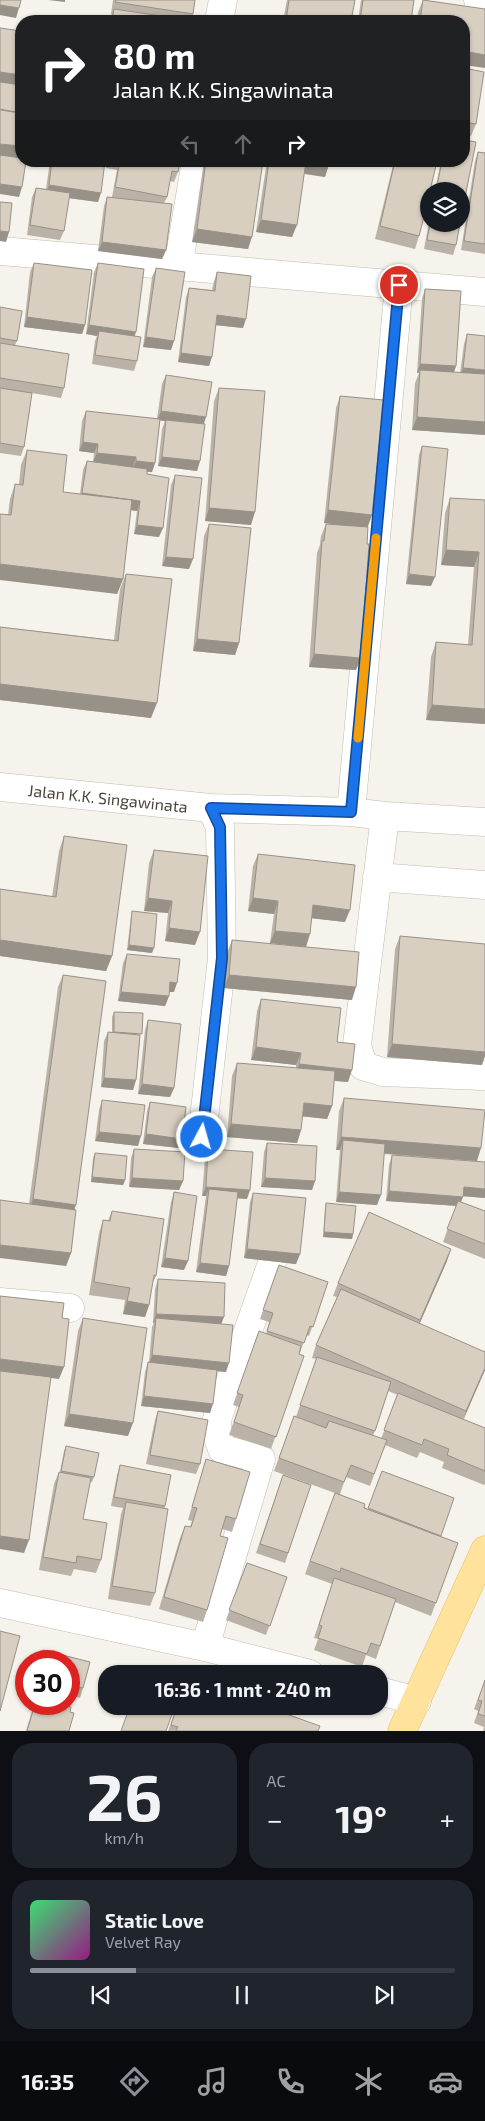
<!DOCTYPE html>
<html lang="id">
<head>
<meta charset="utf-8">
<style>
	body { margin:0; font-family:"Exo 2",sans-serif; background:#20242c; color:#f1f3f6; height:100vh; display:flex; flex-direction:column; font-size:19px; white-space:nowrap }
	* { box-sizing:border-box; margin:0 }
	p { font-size:16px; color:#9ea1a6 }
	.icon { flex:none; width:28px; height:28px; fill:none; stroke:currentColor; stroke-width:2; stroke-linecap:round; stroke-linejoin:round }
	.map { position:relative; height:1731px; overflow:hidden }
	.side { display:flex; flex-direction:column; gap:12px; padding:12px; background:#0d0f14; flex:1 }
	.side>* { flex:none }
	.guide { position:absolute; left:15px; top:15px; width:455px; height:152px; border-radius:20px; box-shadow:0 1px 4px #0004; background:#202124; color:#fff; overflow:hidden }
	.buttons { position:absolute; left:420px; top:182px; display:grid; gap:10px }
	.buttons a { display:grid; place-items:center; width:50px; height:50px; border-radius:50%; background:#171b24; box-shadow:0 1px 4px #0004; font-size:25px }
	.speed { position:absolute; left:15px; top:1650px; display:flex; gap:10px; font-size:25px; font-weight:700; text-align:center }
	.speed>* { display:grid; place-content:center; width:65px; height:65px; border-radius:50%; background:#171b24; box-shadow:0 1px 4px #0004; line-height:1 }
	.speed .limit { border:8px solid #d22; background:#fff; color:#111 }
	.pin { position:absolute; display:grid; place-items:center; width:42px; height:42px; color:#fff; margin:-21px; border:2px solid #fff; border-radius:50%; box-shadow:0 1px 5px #0007 }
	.me { position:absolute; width:55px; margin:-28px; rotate:6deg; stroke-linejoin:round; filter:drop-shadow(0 0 4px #0008) }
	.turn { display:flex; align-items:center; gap:18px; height:105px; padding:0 15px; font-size:22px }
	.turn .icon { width:65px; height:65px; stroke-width:2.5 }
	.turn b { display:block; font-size:35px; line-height:42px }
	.lanes { display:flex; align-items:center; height:48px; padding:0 15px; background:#0003; justify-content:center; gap:25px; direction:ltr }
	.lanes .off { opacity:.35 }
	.big { font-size:38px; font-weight:700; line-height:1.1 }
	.side .card { flex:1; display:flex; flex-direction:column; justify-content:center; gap:8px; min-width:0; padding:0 18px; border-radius:20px; background:#20242c }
	.side .dial { align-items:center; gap:0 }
	.dial b { font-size:65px; line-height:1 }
	.song { display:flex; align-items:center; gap:15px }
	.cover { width:60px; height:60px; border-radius:8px; background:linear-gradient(135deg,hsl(140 70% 55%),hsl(310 70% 35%)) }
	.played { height:5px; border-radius:2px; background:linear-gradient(90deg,#8c9099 25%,#363941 25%) }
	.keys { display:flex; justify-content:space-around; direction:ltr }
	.heat { display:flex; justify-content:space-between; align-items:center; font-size:28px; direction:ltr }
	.side .tiles { flex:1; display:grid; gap:12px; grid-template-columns:1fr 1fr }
	.card:last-child { grid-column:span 2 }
	.trip { position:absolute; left:98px; top:1665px; width:290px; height:50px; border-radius:20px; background:#171b24; box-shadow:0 1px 4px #0004; font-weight:700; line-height:50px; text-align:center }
	.tab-bar { display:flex; height:80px; justify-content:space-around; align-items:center; background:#090b0e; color:#9ea1a6 }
	.tab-bar .icon { width:35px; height:35px }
	.tab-bar .on { color:#8c9099 }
	.tab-bar b { font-size:22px; color:#f1f3f6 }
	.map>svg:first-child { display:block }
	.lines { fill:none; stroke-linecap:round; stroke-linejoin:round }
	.minor-casing { stroke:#c2bbae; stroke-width:29 }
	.major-casing { stroke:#e6c16a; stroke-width:29 }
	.minor { stroke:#fff; stroke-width:28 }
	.major { stroke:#ffe39c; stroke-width:28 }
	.wall { fill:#bab2a6; fill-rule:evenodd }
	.shaded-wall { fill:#979187 }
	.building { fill:#d8cfc1; stroke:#979187 }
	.route-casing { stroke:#114b97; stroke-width:12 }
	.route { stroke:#1a73e8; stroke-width:9 }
	.slow { stroke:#f59e0b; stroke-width:9 }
	.labels { text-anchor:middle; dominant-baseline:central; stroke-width:4; stroke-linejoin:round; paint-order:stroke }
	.street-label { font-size:16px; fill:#4b4439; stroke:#fff }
</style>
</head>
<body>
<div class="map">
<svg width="485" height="1731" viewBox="0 0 485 1731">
	<rect width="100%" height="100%" fill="#f6f3ec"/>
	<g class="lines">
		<!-- minor casing -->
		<g class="minor-casing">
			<path id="minor" d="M478 0 485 1
				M219 21 223 0
				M0 251 485 292
				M178 267 196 161
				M0 787 211 808 351 812 385 816 485 822
				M351 812 399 285
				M385 816 357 1045 363 1066 383 1072 482 1076 485 1075
				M377 877 485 885
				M202 1137 222 958 220 827 211 808
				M0 1302 70 1308
				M0 1603 205 1647 310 1674
				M205 1647 261 1459 222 1449 217 1434V1419L272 1263
				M379 1691 417 1701"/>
		</g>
		<!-- major casing -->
		<g class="major-casing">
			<path id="major" d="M402 1731 485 1550"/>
		</g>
		<!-- minor -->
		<use href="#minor" class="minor"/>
		<!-- major -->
		<use href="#major" class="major"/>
	</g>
	<!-- wall -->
	<path class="wall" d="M113 0H195L193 14 191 20 195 21H110L112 15 111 14Z
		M287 0H355L351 21H283Z
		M361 0H411V21H358Z
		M423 0 464 21H417L418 12Z
		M464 68 476 124 471 136 464 135Z
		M478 152 485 153V254L461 250 475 161Z
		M50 161H105L98 202 69 198 64 231 60 240 27 235 32 197 36 188 46 189Z
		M107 161H180L178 172 174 182 170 181 167 197 164 203 166 250 162 259 98 251 104 206 107 197 120 198 112 197 117 170 106 168Z
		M204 161H263L248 249 192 242Z
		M267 161H330L325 177 304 174 292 237 256 232Z
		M394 161H437L419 236 415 249 375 239Z
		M441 161H464L461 191H435Z
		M429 222V224H460L456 245 453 255 424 249Z
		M34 263 85 325 82 334 24 327 30 272Z
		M98 263 134 336 137 361 134 371 92 364 95 341 97 336 86 334 94 272Z
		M156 268 171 350 143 347 152 277Z
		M217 272 243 328 216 325 209 366 178 362 186 297 189 288 212 290 214 281Z
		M425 289 456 366 454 372 460 373 464 344 467 334 485 435 412 430 415 383 419 373H417L422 298Z
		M0 307 17 341 15 345 64 388 61 398 32 393 24 447 21 456 0 453Z
		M166 375 204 424 200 461 197 471 158 466 162 429 165 421 160 420 155 463 152 472H147V474L159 537 134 534 137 511 131 510 123 579 117 594 8 515 10 499 15 484H19L21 465 27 450 63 492 80 494 83 470 87 461 93 462 94 453 79 451 82 421 86 411 157 419 162 384Z
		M219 388 251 525 205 521 214 401Z
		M340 396 372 515 368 527 361 658 356 670 309 667 317 553 320 545 321 536 326 524H335L324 523 336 408Z
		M422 446 431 586 406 584 419 455Z
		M175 475 189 569 162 566 171 485Z
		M450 498 485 500V724L426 720 431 657 436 642 468 645 474 567 441 565 445 513Z
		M209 524 239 643 235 655 193 651 204 536Z
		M126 574 151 718 0 700V627L114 640 120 589Z
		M64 836 112 956 106 971 0 956V889L52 897 59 851Z
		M154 850 195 945 165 941 168 913 144 911 149 863Z
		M258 854 345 922 312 918 306 947 270 943 274 914 248 911 253 866Z
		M132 911 152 953 127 950 131 916Z
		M400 936 482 1065 387 1057 395 949Z
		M232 940 352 1000 224 988 227 953Z
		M127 954 174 992H169V996L165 1006 118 1001 123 963Z
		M63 975 75 1209 71 1253 66 1266 29 1204 58 987Z
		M261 999 337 1042 348 1082 334 1081 332 1106 327 1119 302 1116 301 1130 297 1143 227 1137 232 1076 237 1063 296 1068V1065L251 1060 257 1011Z
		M114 1012 140 1039 136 1080 133 1090 101 1087 104 1041 108 1032H112V1017Z
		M148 1020 174 1088 170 1097 138 1094 145 1030Z
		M344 1098 477 1161 384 1154 377 1205 336 1202 340 1150H336L339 1111Z
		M102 1100 138 1146 95 1141 99 1110Z
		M150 1102 179 1148 143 1144 147 1111Z
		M267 1143 315 1181 312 1190 261 1187 264 1152Z
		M134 1149 183 1181 179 1190 129 1187 131 1158Z
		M208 1149 247 1199 237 1198 229 1266 226 1276 196 1272 206 1196H202L205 1158Z
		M95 1153 125 1180 123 1185 91 1182 93 1158Z
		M392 1155 485 1198 463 1196 461 1202 485 1211V1259L443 1242 456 1206 386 1201 389 1165Z
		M174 1192 184 1270 161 1267 171 1202Z
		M253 1193 300 1254 296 1264 244 1258 250 1202Z
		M326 1203 353 1234 352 1239 323 1237 325 1208Z
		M112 1211 156 1276 152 1284 149 1305 145 1317 123 1314 125 1300 89 1295 99 1233 103 1220 108 1221Z
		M447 1261 419 1324 484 1352 485 1349V1370L463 1419 485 1428V1484L484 1485 442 1468 444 1462 420 1452 417 1458 385 1445 370 1486 346 1477 340 1494 368 1509 382 1471 440 1536 458 1543 431 1616 395 1602 376 1659 366 1655 362 1667 314 1650 318 1639 314 1638 332 1584 305 1574 335 1493 274 1471 294 1416 296 1417 316 1359 312 1358 316 1345 337 1297 333 1296 338 1283ZM388 1391 398 1395 381 1439 373 1436Z
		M279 1265 328 1282 309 1336 306 1335 300 1353 299 1352V1354L304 1356 271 1449 229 1435 239 1407 233 1405 259 1331 266 1334 269 1322 260 1319Z
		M158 1279 221 1324 226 1372 217 1371 210 1413 141 1406 145 1372 148 1362H149L152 1327 154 1323H153L155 1289Z
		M83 1318 128 1436 64 1426 78 1331Z
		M158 1411 200 1464 196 1474 146 1464 155 1420Z
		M66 1446 94 1477 92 1482H90L83 1519 101 1560 96 1573 74 1569 71 1576 39 1570 54 1484 59 1472H60L64 1451Z
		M206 1459 236 1519 232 1532 222 1529 220 1536 207 1610 203 1622 159 1609 180 1538 185 1526 190 1527 192 1521 188 1520 202 1472Z
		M120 1465 165 1506 155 1593 150 1606 108 1599 121 1514 123 1508 111 1506 117 1475Z
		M283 1475 311 1485 285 1563 256 1553Z
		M247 1563 287 1577 266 1635 226 1620Z
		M43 1650 90 1662 83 1688 80 1698 69 1695V1661H39Z
		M485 1680V1731H483L484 1727 474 1723 478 1711 474 1709Z
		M34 1704H61L70 1712 69 1731H26Z
		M177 1706 318 1731H168Z"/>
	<!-- shaded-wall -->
	<path class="shaded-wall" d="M48 0H65V2Z
		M0 5 19 8 16 18 0 15Z
		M464 51 485 55V68L464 65Z
		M0 72 21 75V85L0 82Z
		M0 144 21 146V159L0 157Z
		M306 161 329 164 325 177 301 173Z
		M0 184 22 187 19 197 0 194Z
		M49 185 101 193 98 202 45 195Z
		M261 220 297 225 292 237 256 232Z
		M197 229 252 237 248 249 192 242Z
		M0 231 9 232 6 242 0 241Z
		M102 242 166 250 162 259 98 251Z
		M217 315 246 319 243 328 214 325Z
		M27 317 85 325 82 334 24 327Z
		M89 325 136 332 133 341 99 331 97 336 86 334Z
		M146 337 174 341 171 350 143 347Z
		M181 353 212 357 209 366 178 362Z
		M420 364 456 366 453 375 420 370 418 373H417Z
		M463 368 485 370V380L460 377Z
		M161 411 206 417 203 427 157 420Z
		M417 417 485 422V435L412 430Z
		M83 442 98 444 94 453 79 451Z
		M97 453 136 457 133 467 93 462Z
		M162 457 200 461 197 471 158 466Z
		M136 461 155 463 152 472 132 470Z
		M82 493 140 501 137 511 79 503Z
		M209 508 255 512 251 525 205 521Z
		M328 510 372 515 367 528 324 523Z
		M137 525 163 528 159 537 134 534Z
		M446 550 479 552 474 567 441 565Z
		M166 557 193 559 189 569 162 566Z
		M0 564 123 579 117 594 0 580Z
		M409 574 435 577 431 586 406 584Z
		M197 639 239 643 235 655 193 651Z
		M314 654 361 658 356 670 309 667Z
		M0 684 157 703 151 718 0 700Z
		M432 705 485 709V724L426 720Z
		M148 898 172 901 168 913 144 911Z
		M253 898 278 901 274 914 248 911Z
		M313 905 350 910 345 922 309 918Z
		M169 928 200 932 195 945 165 941Z
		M275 931 310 934 306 947 270 943Z
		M0 940 112 956 106 971 0 956Z
		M129 945 154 948 152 953 127 950Z
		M229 975 356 987 352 1000 224 988Z
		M170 982 177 983 174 992H167Z
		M121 992 169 996 165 1006 118 1001Z
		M392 1044 485 1052V1056L482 1065 387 1057Z
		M256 1047 301 1053 296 1065 251 1060Z
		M299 1064 352 1070 348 1082 295 1077Z
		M104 1078 136 1080 133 1090 101 1087Z
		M142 1084 174 1088 170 1097 138 1094Z
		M304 1103 332 1106 327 1119 299 1116Z
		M231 1124 301 1130 297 1143 227 1137Z
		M99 1132 141 1136 138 1146 95 1141Z
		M146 1134 182 1139 179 1148 143 1144Z
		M341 1137 481 1148 477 1161 343 1150V1140L340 1150H336Z
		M92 1177 125 1180 123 1185 91 1182Z
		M132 1178 183 1181 179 1190 129 1187Z
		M265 1178 315 1181 312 1190 261 1187Z
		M206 1187 250 1190 247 1199 208 1196 209 1189 206 1196H202Z
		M464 1187 485 1189V1198L460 1196Z
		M389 1191 463 1197 459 1206 386 1201Z
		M339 1192 381 1195 377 1205 336 1202Z
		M33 1199 76 1205 71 1218 28 1212Z
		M324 1232 353 1234 352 1239 323 1237Z
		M0 1245 71 1253 66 1266 0 1258Z
		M247 1249 300 1254 296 1264 244 1258Z
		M451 1249 447 1261 416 1332 420 1320Z
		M165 1258 188 1261 184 1270 161 1267Z
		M200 1263 229 1266 226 1276 196 1272Z
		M127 1301 149 1305 145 1317 123 1314Z
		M156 1314 224 1317 220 1327 156 1318 154 1323H153Z
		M152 1355 229 1363 226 1372 149 1365Z
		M0 1359 64 1367 59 1379 0 1372Z
		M485 1368V1370L462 1423 466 1411Z
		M144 1396 213 1404 210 1413 141 1406Z
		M69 1414 133 1423 128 1436 64 1426Z
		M0 1536 29 1540 24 1553 0 1549Z"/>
	<!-- building -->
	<path class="building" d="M0 0H21L19 8 0 5Z
		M116 0H195L193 14 115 2Z
		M289 0H355L351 21H286Z
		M363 0H414L411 21H360Z
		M423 0 485 9V55L464 51V21H420Z
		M114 9 195 21H112Z
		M0 28 21 31V75L0 72Z
		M464 68 484 72 476 124 464 122Z
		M0 82 21 85V113L0 109Z
		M0 110 21 113V146L0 144Z
		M464 140 476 142 461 218V191H436L442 161H464Z
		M478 152 485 153V244L464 241Z
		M0 155 21 158V161H26L22 187 0 184Z
		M52 161H105L101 193 49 185Z
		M120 161H180L178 172 172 171 167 197 115 187Z
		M206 161H263L252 237 197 229Z
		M269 161H306L297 225 261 220Z
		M310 161H330L329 164Z
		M395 161H437L430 191H429V197L419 236 380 226Z
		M36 188 70 193 64 231 30 225Z
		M107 197 172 204 166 250 102 242Z
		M0 202 12 203 9 232 0 231Z
		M430 224H460L456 245 427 240Z
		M34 263 92 270 85 325 27 317Z
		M98 263 144 269 136 332 89 325Z
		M156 268 185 272 174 341 146 337Z
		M217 272 251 276 246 319 217 315 212 357 181 353 189 288 215 291Z
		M425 289 461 291 456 366 420 364Z
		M0 307 22 311 17 341 0 338Z
		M99 331 141 337 137 361 95 355Z
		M467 334 485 336V370L463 368Z
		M0 343 69 354 64 388 0 378Z
		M420 370 485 374V422L417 417Z
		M166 375 212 382 206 417 161 411Z
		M0 388 32 393 24 447 0 443Z
		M219 388 265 391 255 512 209 508Z
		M340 396 384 400 372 515 328 510Z
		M86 411 160 419 155 463 136 461V457L97 453 98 444 83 442Z
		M166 420 205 424 200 461 162 457Z
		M422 446 448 449 435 577 409 574Z
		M27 450 67 455 63 492 132 500 123 579 0 564V514L11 515 15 484 23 485Z
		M87 461 147 469V474L169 478 163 528 137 525 140 501 82 493Z
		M175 475 202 478 193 559 166 557Z
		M450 498 485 500V709L432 705 436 642 472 645 479 552 446 550Z
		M209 524 251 528 239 643 197 639Z
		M326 524 368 527 367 544H369L361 658 314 654 322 540 324 541Z
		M126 574 172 579 157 703 0 684V627L118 641Z
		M64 836 127 845 112 956 0 940V889L56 897Z
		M154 850 208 856 200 932 169 928 172 901 148 898Z
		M258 854 355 865 350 910 313 905 310 934 275 931 278 901 253 898Z
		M132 911 157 914 154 948 129 945Z
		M400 936 485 944V1052L392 1044Z
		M232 940 359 952 356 987 229 975Z
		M127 954 180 959 177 983 170 982 169 996 121 992Z
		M63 975 106 981 76 1205 33 1199Z
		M261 999 341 1008 337 1042 355 1044 352 1070 299 1064 301 1053 256 1047Z
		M114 1012 143 1013 142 1034 114 1032Z
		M148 1020 181 1024 174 1088 142 1084Z
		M108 1032 140 1035 136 1080 104 1078Z
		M237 1063 335 1071 332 1106 304 1103 301 1130 231 1124Z
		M344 1098 485 1110 481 1148 341 1137Z
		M102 1100 145 1105 141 1136 99 1132Z
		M150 1102 186 1107 182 1139 146 1134Z
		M343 1140 385 1144 381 1195 339 1192Z
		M267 1143 317 1146 315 1181 265 1178Z
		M134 1149 185 1152 183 1181 132 1178Z
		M208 1149 253 1152 250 1190 206 1187Z
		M95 1153 127 1156 125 1180 92 1177Z
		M392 1155 485 1162V1189L464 1187 463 1197 389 1191Z
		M209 1189 238 1192 229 1266 200 1263Z
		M174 1192 197 1196 188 1261 165 1258Z
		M253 1193 306 1198 300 1254 247 1249Z
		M0 1200 76 1210 71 1253 0 1245Z
		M458 1201 485 1211V1244L447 1229Z
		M326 1203 356 1206 353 1234 324 1232Z
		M112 1211 164 1219 156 1276 154 1275 149 1305 127 1301 130 1288 94 1282 103 1220 110 1221Z
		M369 1212 451 1249 420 1320 338 1283Z
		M279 1265 328 1282 313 1327 310 1326 304 1343 267 1331 273 1313 263 1310Z
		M158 1279 225 1283 224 1317 156 1314Z
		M341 1289 485 1352V1368L466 1411 316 1345Z
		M0 1296 64 1303 62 1318 69 1319 64 1367 0 1359Z
		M83 1318 147 1328 133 1423 69 1414Z
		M156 1318 233 1325 229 1363 152 1355Z
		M259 1331 301 1346 299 1354 304 1356 276 1437 234 1422 243 1395 237 1393Z
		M317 1357 391 1382 375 1431 300 1405Z
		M148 1362 217 1370 213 1404 144 1396Z
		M0 1371 51 1377 29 1540 0 1536Z
		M398 1393 485 1428V1471L447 1455 449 1449 424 1439 422 1445 384 1430Z
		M158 1411 208 1420 200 1464 150 1455Z
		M294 1416 326 1428 329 1421 387 1440 374 1474 351 1465 344 1482 279 1458Z
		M66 1446 99 1453 94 1477 61 1471Z
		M206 1459 250 1472 236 1519 226 1516 220 1536 228 1538 207 1610 164 1597 185 1526 191 1527 197 1508 192 1507Z
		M120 1465 171 1475 165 1506 114 1497Z
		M382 1471 454 1498 441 1536 368 1508Z
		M59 1472 91 1478 83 1519 107 1523 101 1560 77 1556 76 1563 43 1557Z
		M283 1475 311 1485 288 1553 260 1544Z
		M335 1493 365 1504 364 1508 458 1543 436 1603 341 1568 340 1572 310 1561Z
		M126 1502 168 1509 155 1593 112 1586Z
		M247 1563 287 1577 270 1626 229 1610Z
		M334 1578 396 1599 380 1646 371 1643 367 1654 318 1638 322 1626 319 1625Z
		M0 1631 20 1636 0 1711Z
		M43 1650 90 1662 83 1688 69 1685V1661H40Z
		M485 1680V1716L478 1714 482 1701 478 1700Z
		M35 1704H61L71 1707 70 1712 74 1713 69 1731H27Z
		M130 1706H175L166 1731H121Z
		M177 1706H264L320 1726 318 1731H176L178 1727 171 1725Z"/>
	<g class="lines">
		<!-- route casing -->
		<g class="route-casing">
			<path id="route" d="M202 1137 222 958 220 827 211 808 351 812 399 285"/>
		</g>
		<!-- route -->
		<use href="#route" class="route"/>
		<!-- slow -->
		<path class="slow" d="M358 738 376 538"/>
	</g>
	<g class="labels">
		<!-- street labels -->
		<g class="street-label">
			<text transform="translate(108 798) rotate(6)">Jalan K.K. Singawinata</text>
		</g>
	</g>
</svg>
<div class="buttons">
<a><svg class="icon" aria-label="layers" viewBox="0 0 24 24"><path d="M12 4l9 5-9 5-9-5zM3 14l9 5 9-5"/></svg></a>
</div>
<div class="speed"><div class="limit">30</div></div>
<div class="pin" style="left:399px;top:285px;background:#d93025"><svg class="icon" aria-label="arrive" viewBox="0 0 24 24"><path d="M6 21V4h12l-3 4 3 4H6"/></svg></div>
<svg class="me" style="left:202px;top:1137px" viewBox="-20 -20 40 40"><circle r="17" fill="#1a73e8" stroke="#fff" stroke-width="3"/><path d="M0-11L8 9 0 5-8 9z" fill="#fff"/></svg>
<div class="trip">16:36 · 1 mnt · 240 m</div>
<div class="guide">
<div class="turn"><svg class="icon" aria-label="right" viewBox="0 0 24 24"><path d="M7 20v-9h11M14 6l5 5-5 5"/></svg><div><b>80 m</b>Jalan K.K. Singawinata</div></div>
<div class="lanes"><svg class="icon off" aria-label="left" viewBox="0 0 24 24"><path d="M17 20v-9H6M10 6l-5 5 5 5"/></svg><svg class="icon off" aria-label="ahead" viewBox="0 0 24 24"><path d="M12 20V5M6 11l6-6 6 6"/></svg><svg class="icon" aria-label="right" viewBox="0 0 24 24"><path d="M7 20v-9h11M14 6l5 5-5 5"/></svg></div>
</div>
</div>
<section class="side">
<div class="tiles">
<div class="card dial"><b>26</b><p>km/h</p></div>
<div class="card"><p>AC</p>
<div class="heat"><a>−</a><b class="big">19°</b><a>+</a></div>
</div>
<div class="card">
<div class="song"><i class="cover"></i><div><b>Static Love</b><p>Velvet Ray</p></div></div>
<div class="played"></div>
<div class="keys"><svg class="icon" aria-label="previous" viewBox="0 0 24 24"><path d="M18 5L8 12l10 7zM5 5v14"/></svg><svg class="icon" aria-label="pause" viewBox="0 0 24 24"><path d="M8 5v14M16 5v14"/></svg><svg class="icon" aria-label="next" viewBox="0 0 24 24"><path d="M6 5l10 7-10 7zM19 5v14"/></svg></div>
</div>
</div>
</section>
<nav class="tab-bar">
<b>16:35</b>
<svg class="icon on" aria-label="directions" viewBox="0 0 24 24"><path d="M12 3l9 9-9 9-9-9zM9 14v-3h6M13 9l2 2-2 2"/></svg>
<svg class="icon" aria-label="music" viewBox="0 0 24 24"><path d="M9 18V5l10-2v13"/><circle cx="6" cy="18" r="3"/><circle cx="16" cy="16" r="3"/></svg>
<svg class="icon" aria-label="phone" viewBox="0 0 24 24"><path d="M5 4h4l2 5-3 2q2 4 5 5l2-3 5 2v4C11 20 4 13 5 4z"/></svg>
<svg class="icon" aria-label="climate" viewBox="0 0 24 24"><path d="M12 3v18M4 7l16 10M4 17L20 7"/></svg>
<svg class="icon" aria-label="car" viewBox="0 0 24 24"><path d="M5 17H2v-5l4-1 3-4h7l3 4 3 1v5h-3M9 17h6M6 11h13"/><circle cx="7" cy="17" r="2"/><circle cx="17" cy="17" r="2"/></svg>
</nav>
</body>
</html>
